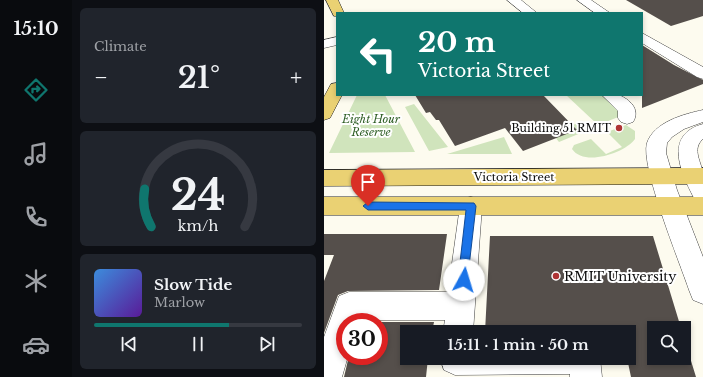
<!DOCTYPE html>
<html lang="en">
<head>
<meta charset="utf-8">
<style>
	body { margin:0; font-family:"Libre Baskerville",serif; background:#20242c; color:#f1f3f6; height:100vh; display:flex; flex-direction:column; font-size:15px; white-space:nowrap }
	* { box-sizing:border-box; margin:0 }
	p { font-size:13px; color:#9ea1a6 }
	.icon { flex:none; width:22px; height:22px; fill:none; stroke:currentColor; stroke-width:2; stroke-linecap:round; stroke-linejoin:round }
	.map { position:relative; flex:1; overflow:hidden }
	.sheet { display:flex; flex-direction:column; gap:8px; padding:8px; background:#0d0f14; width:252px }
	.sheet>* { flex:none }
	.banner { position:absolute; left:12px; top:12px; width:307px; height:84px; border-radius:0px; box-shadow:0 2px 6px #0003; background:#0f766e; color:#fff; overflow:hidden }
	.buttons { position:absolute; left:323px; top:321px; display:grid; gap:8px }
	.buttons a { display:grid; place-items:center; width:44px; height:44px; border-radius:0px; background:#171b24; box-shadow:0 2px 6px #0003; font-size:20px }
	.speed { position:absolute; left:12px; top:313px; display:flex; gap:8px; font-size:20px; font-weight:700; text-align:center }
	.speed>* { display:grid; place-content:center; width:52px; height:52px; border-radius:50%; background:#171b24; box-shadow:0 2px 6px #0003; line-height:1 }
	.speed .limit { border:6px solid #d22; background:#fff; color:#111 }
	.pin { position:absolute; display:grid; place-items:center; width:34px; height:34px; color:#fff; margin:-41px -17px; border-radius:50% 50% 50% 0; rotate:-45deg; box-shadow:0 0 4px #0007 }
	.pin .icon { rotate:45deg }
	.me { position:absolute; width:44px; margin:-22px; rotate:6deg; stroke-linejoin:round; filter:drop-shadow(0 0 3px #0008) }
	.turn { display:flex; align-items:center; gap:14px; height:84px; padding:0 16px; font-size:18px }
	.turn .icon { width:52px; height:52px; stroke-width:2.5 }
	.turn b { display:block; font-size:28px; line-height:34px }
	.big { font-size:30px; font-weight:600; line-height:1.1 }
	.sheet .card { flex:1; display:flex; flex-direction:column; justify-content:center; gap:6px; min-width:0; padding:0 14px; border-radius:6px; background:#20242c }
	.sheet .dial { align-items:center; gap:0 }
	.dial svg { height:104px; overflow:visible; fill:none; stroke:#363941; stroke-width:7; stroke-linecap:round; text-anchor:middle }
	.dial text { fill:#f1f3f6; stroke:none }
	.song { display:flex; align-items:center; gap:12px }
	.cover { width:48px; height:48px; border-radius:6px; background:linear-gradient(135deg,hsl(210 70% 55%),hsl(270 70% 35%)) }
	.played { height:4px; border-radius:2px; background:linear-gradient(90deg,#0f766e 65%,#363941 65%) }
	.keys { display:flex; justify-content:space-around; direction:ltr }
	.heat { display:flex; justify-content:space-between; align-items:center; font-size:22px; direction:ltr }
	.trip { position:absolute; left:76px; top:325px; width:236px; height:40px; border-radius:0px; background:#171b24; box-shadow:0 2px 6px #0003; font-weight:600; line-height:40px; text-align:center }
	main { display:flex; flex:1; min-height:0 }
	.dock { display:flex; flex-direction:column; width:72px; justify-content:space-around; align-items:center; background:#090b0e; color:#9ea1a6 }
	.dock .icon { width:28px; height:28px }
	.dock .active { color:#0f766e }
	.dock b { font-size:18px; color:#f1f3f6 }
	.map>svg:first-child { display:block }
	.green { fill:#d0e4bc }
	.building { fill:#554f4b }
	.lines { fill:none; stroke-linecap:round; stroke-linejoin:round }
	.minor-casing { stroke:#404040; stroke-width:1 }
	.major-casing { stroke:#1e1e1e; stroke-width:1 }
	.minor { fill:#fff; fill-rule:evenodd }
	.major { fill:#ead173; fill-rule:evenodd }
	.route { fill:#1a73e8; stroke:#114b97 }
	.poi-dot { fill:#af3435; stroke:#fff; stroke-width:1.5 }
	.labels { text-anchor:middle; dominant-baseline:central; stroke-width:4; stroke-linejoin:round; paint-order:stroke }
	.park-label { font-size:11px; font-style:italic; fill:#2e5e25; stroke:#fff }
	.poi-label { font-size:11px; fill:#0d0d0d; stroke:#fff; text-anchor:end }
	.street-label { font-size:11px; fill:#0d0d0d; stroke:#fff }
	.near-poi-label { font-size:13px; fill:#0d0d0d; stroke:#fff; text-anchor:start }
</style>
</head>
<body>
<main>
<nav class="dock">
<b>15:10</b>
<svg class="icon active" aria-label="directions" viewBox="0 0 24 24"><path d="M12 3l9 9-9 9-9-9zM9 14v-3h6M13 9l2 2-2 2"/></svg>
<svg class="icon" aria-label="music" viewBox="0 0 24 24"><path d="M9 18V5l10-2v13"/><circle cx="6" cy="18" r="3"/><circle cx="16" cy="16" r="3"/></svg>
<svg class="icon" aria-label="phone" viewBox="0 0 24 24"><path d="M5 4h4l2 5-3 2q2 4 5 5l2-3 5 2v4C11 20 4 13 5 4z"/></svg>
<svg class="icon" aria-label="climate" viewBox="0 0 24 24"><path d="M12 3v18M4 7l16 10M4 17L20 7"/></svg>
<svg class="icon" aria-label="car" viewBox="0 0 24 24"><path d="M5 17H2v-5l4-1 3-4h7l3 4 3 1v5h-3M9 17h6M6 11h13"/><circle cx="7" cy="17" r="2"/><circle cx="17" cy="17" r="2"/></svg>
</nav>
<section class="sheet">
<div class="card"><p>Climate</p>
<div class="heat"><a>−</a><b class="big">21°</b><a>+</a></div>
</div>
<div class="card dial"><svg viewBox="0 0 100 80">
<path d="M14 69A42 42 0 1 1 86 69"/>
<path d="M14 69A42 42 0 0 1 9 40" stroke="#0f766e"/>
<text x="50" y="56" font-size="32" font-weight="700">24</text>
<text x="50" y="72" font-size="11">km/h</text>
</svg></div>
<div class="card">
<div class="song"><i class="cover"></i><div><b>Slow Tide</b><p>Marlow</p></div></div>
<div class="played"></div>
<div class="keys"><svg class="icon" aria-label="previous" viewBox="0 0 24 24"><path d="M18 5L8 12l10 7zM5 5v14"/></svg><svg class="icon" aria-label="pause" viewBox="0 0 24 24"><path d="M8 5v14M16 5v14"/></svg><svg class="icon" aria-label="next" viewBox="0 0 24 24"><path d="M6 5l10 7-10 7zM19 5v14"/></svg></div>
</div>
</section>
<div class="map">
<svg width="379" height="377" viewBox="0 0 379 377">
	<rect width="100%" height="100%" fill="#fdfbef"/>
	<!-- green -->
	<path class="green" d="M33 95H61L91 152 5 153Z
		M242 95H279L302 114 274 125Z
		M90 104 124 147 105 151 81 107Z
		M256 122 264 130 235 142 231 137 252 129 249 125Z
		M302 125 311 131V139C301 153 260 167 248 149L250 145 267 139 282 154 298 147 283 132Z
		M180 137 188 154H123Z"/>
	<!-- building -->
	<path class="building" d="M302 0H379V16L347 26Z
		M318 45 350 65 379 80V84L318 108Z
		M91 95H219L253 130 199 151 181 128 131 146 115 120H112L106 112 102 113Z
		M0 234H123L115 290 24 291 14 295 0 333V281L10 255H0Z
		M166 236H329L357 328H330V358H360V338L372 377H307L303 358H305V332H161Z
		M36 322H110L108 332H83V358H104L102 377H20L25 356H55V322Z"/>
	<g class="lines">
		<!-- minor casing -->
		<g class="minor-casing">
			<path id="minor" d="M183 0H197L213 13H199Z
				M253 0H267L286 13H271Z
				M318 33 379 67V79L373 77 318 43Z
				M13 37V45L0 48V40Z
				M278 95C283 95 293 93 297 96 308 101 316 111 309 122L303 124 297 122 294 118V111Z
				M379 110V122L360 129 348 137 343 143 342 153 353 190 379 257V304L369 300 365 290C356 263 316 166 323 143 330 122 360 114 379 110Z
				M379 124V139C367 149 378 163 379 174 379 184 379 193 379 203L371 200C358 175 338 135 379 124Z
				M147 197 155 199 158 206 149 332H119L121 320H35L34 322H21V356H24L18 377H0V337L15 296 25 292H124L136 206 139 199Z
				M116 358H276L278 377H246V374L131 375 120 370Z"/>
		</g>
		<!-- major casing -->
		<g class="major-casing">
			<path id="major" d="M2 0H14L20 13H13V16H10Z
				M13 83V95H18L6 118 0 120V97L7 84Z
				M379 168V184L0 186V170Z
				M0 197H379V215H0Z"/>
		</g>
		<!-- minor -->
		<use href="#minor" class="minor"/>
		<!-- major -->
		<use href="#major" class="major"/>
	</g>
	<!-- route -->
	<path class="route" d="M44 202 150 203 152 206 143 284 140 285 136 284 134 280 142 210H44L39 206Z"/>
	<!-- markers -->
	<g class="poi-dot">
		<circle cx="295" cy="128" r="4"/>
		<circle cx="232" cy="276" r="4"/>
	</g>
	<g class="labels">
		<!-- park labels -->
		<g class="park-label">
			<text x="47" y="119">Eight Hour<tspan x="47" dy="13">Reserve</tspan></text>
		</g>
		<!-- poi labels -->
		<g class="poi-label">
			<text x="287" y="128">Building 51 RMIT</text>
		</g>
		<!-- street labels -->
		<g class="street-label">
			<text x="190" y="177">Victoria Street</text>
		</g>
		<!-- near-poi labels -->
		<g class="near-poi-label">
			<text x="240" y="276">RMIT University</text>
		</g>
	</g>
</svg>
<div class="buttons">
<a><svg class="icon" aria-label="search" viewBox="0 0 24 24"><circle cx="10" cy="10" r="6"/><path d="M15 15l6 6"/></svg></a>
</div>
<div class="speed"><div class="limit">30</div></div>
<div class="pin" style="left:44px;top:206px;background:#d93025"><svg class="icon" aria-label="arrive" viewBox="0 0 24 24"><path d="M6 21V4h12l-3 4 3 4H6"/></svg></div>
<svg class="me" style="left:140px;top:280px" viewBox="-20 -20 40 40"><circle r="19" fill="#fff"/><path d="M0-13L10 11 0 6-10 11z" fill="#1a73e8"/></svg>
<div class="trip">15:11 · 1 min · 50 m</div>
<div class="banner">
<div class="turn"><svg class="icon" aria-label="left" viewBox="0 0 24 24"><path d="M17 20v-9H6M10 6l-5 5 5 5"/></svg><div><b>20 m</b>Victoria Street</div></div>
</div>
</div>
</main>
</body>
</html>
